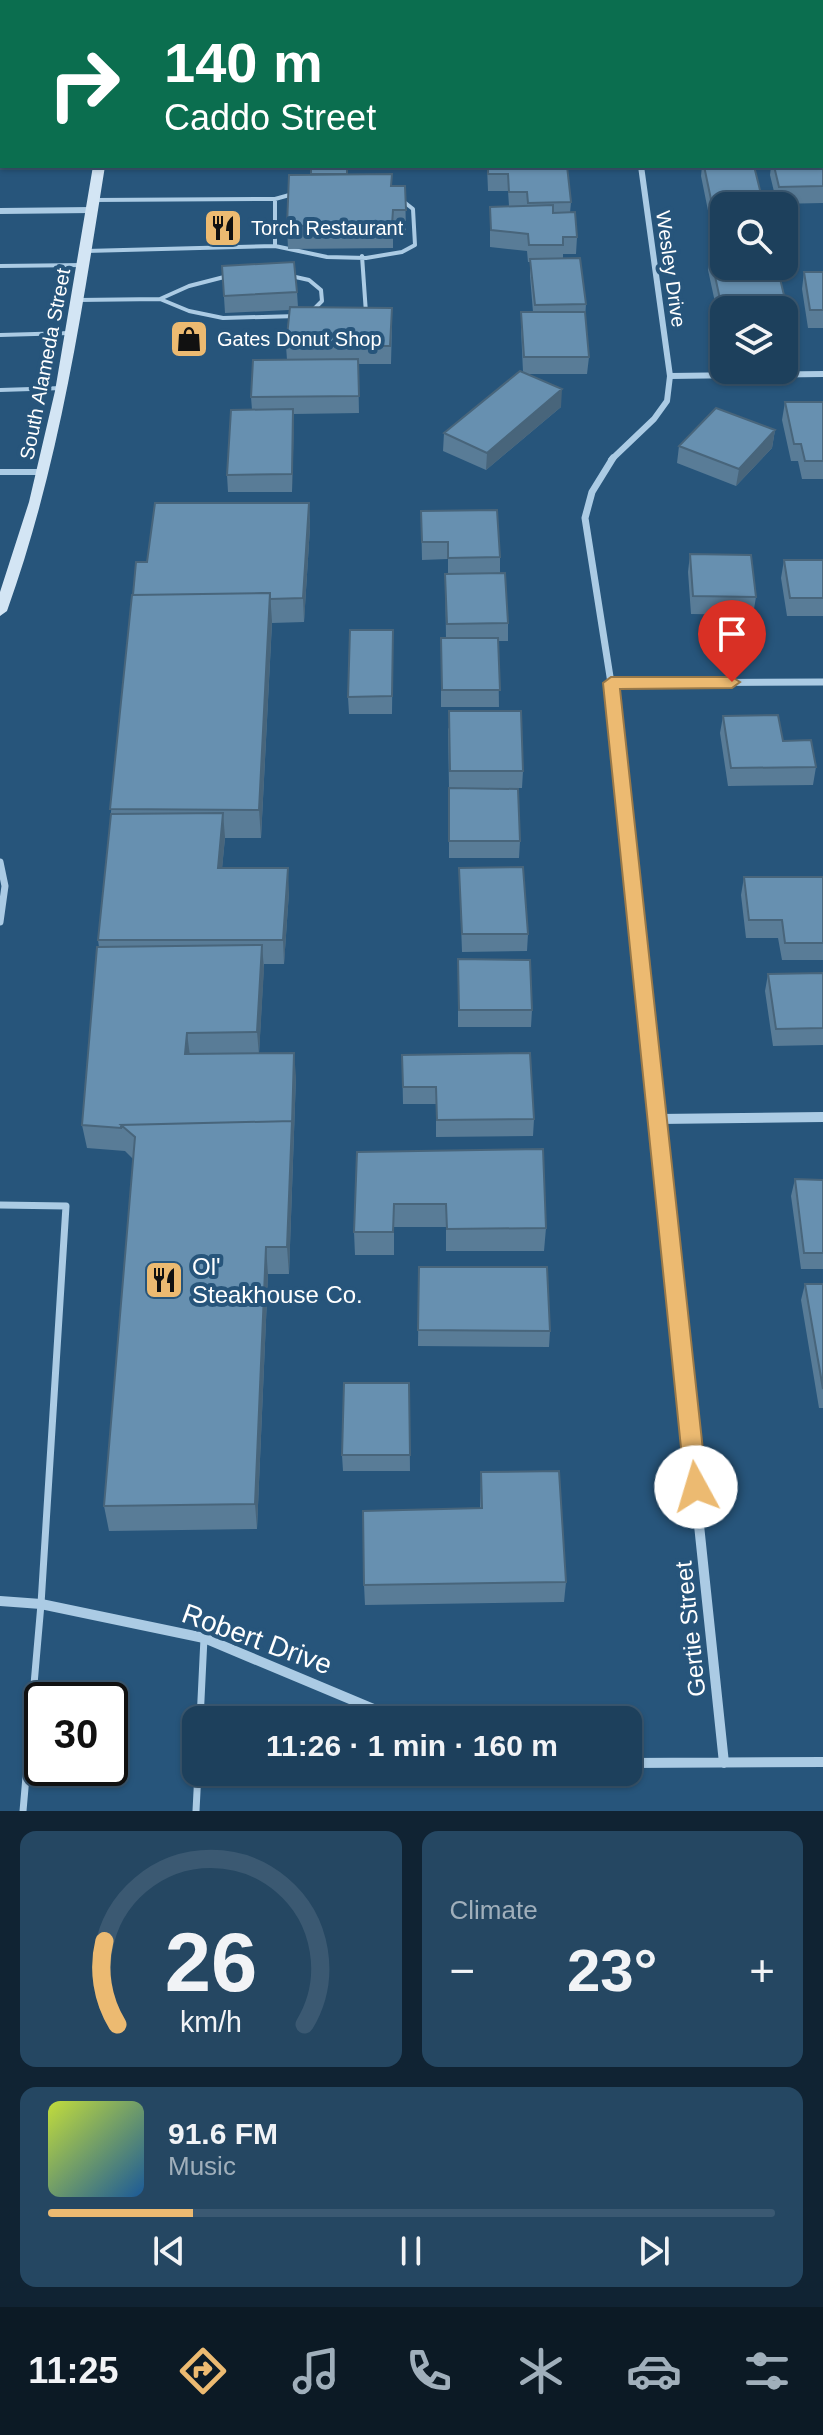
<!DOCTYPE html>
<html lang="en">
<head>
<meta charset="utf-8">
<style>
	body { margin:0; font-family:Arial,sans-serif; background:#254762; color:#f1f3f6; height:100vh; display:flex; flex-direction:column; font-size:30px; white-space:nowrap }
	* { box-sizing:border-box; margin:0 }
	p { font-size:26px; color:#a0afbb }
	.icon { flex:none; width:44px; height:44px; fill:none; stroke:currentColor; stroke-width:2; stroke-linecap:round; stroke-linejoin:round }
	.map { position:relative; height:1811px; overflow:hidden }
	.panel { display:flex; flex-direction:column; gap:20px; padding:20px; background:#102333; flex:1 }
	.panel>* { flex:none }
	.banner { position:absolute; left:0px; top:0px; width:824px; height:168px; box-shadow:0 2px 6px #0004,0 0 0 2px #3b5972; background:#0b6e4f; color:#fff; overflow:hidden }
	.tools { position:absolute; left:710px; top:192px; display:grid; gap:16px }
	.tools a { display:grid; place-items:center; width:88px; height:88px; border-radius:16px; background:#1d405c; box-shadow:0 2px 6px #0004,0 0 0 2px #3b5972; font-size:40px }
	.speed { position:absolute; left:24px; top:1682px; display:flex; gap:16px; font-size:40px; font-weight:700; text-align:center }
	.speed>* { display:grid; place-content:center; width:104px; height:104px; border-radius:50%; background:#1d405c; box-shadow:0 2px 6px #0004,0 0 0 2px #3b5972; line-height:1 }
	.speed .limit { border:4px solid #111; border-radius:12px; background:#fff; color:#111 }
	.pin { position:absolute; display:grid; place-items:center; width:68px; height:68px; color:#fff; margin:-82px -34px; border-radius:50% 50% 50% 0; rotate:-45deg; box-shadow:0 0 8px #0007 }
	.pin .icon { rotate:45deg }
	.me { position:absolute; width:88px; margin:-44px; rotate:354deg; stroke-linejoin:round; filter:drop-shadow(0 0 6px #0008) }
	.turn { display:flex; align-items:center; gap:28px; height:168px; padding:0 32px; font-size:36px }
	.turn .icon { width:104px; height:104px; stroke-width:2.5 }
	.turn b { display:block; font-size:56px; line-height:68px }
	.big { font-size:60px; font-weight:600; line-height:1.1 }
	.panel .widget { flex:1; display:flex; flex-direction:column; justify-content:center; gap:12px; min-width:0; padding:0 28px; border-radius:16px; background:#254762 }
	.panel .dial { align-items:center; gap:0 }
	.dial svg { height:208px; overflow:visible; fill:none; stroke:#3b5972; stroke-width:7; stroke-linecap:round; text-anchor:middle }
	.dial text { fill:#f1f3f6; stroke:none }
	.song { display:flex; align-items:center; gap:24px }
	.cover { width:96px; height:96px; border-radius:12px; background:linear-gradient(135deg,hsl(70 70% 55%),hsl(210 70% 35%)) }
	.played { height:8px; border-radius:4px; background:linear-gradient(90deg,#ecba71 20%,#3b5972 20%) }
	.keys { display:flex; justify-content:space-around; direction:ltr }
	.heat { display:flex; justify-content:space-between; align-items:center; font-size:44px; direction:ltr }
	.panel .tiles { flex:1; display:grid; gap:20px; grid-template-columns:1fr 1fr }
	.widget:last-child { grid-column:span 2 }
	.trip { position:absolute; left:182px; top:1706px; width:460px; height:80px; border-radius:16px; background:#1d405c; box-shadow:0 2px 6px #0004,0 0 0 2px #3b5972; font-weight:600; line-height:80px; text-align:center }
	.menu { display:flex; height:128px; justify-content:space-around; align-items:center; background:#0c1a25; color:#a0afbb }
	.menu .icon { width:56px; height:56px }
	.menu .current { color:#ecba71 }
	.menu b { font-size:36px; color:#f1f3f6 }
	.map>svg:first-child { display:block }
	.lines { fill:none; stroke-linecap:round; stroke-linejoin:round }
	.lane-far2 { stroke:#abcbe4; stroke-width:4 }
	.lane-far1 { stroke:#abcbe4; stroke-width:6 }
	.lane { stroke:#abcbe4; stroke-width:7 }
	.street-far2 { stroke:#abcbe4; stroke-width:6 }
	.street-far1 { stroke:#abcbe4; stroke-width:7 }
	.street { stroke:#abcbe4; stroke-width:10 }
	.secondary { fill:#d3e5f4; fill-rule:evenodd }
	.wall { fill:#597c97 }
	.shaded-wall { fill:#48657b }
	.building { fill:#6790b0; stroke:#48657b; stroke-width:2 }
	.route { fill:#ecba71; stroke:#997949; stroke-width:2 }
	.labels { text-anchor:middle; dominant-baseline:central; stroke-width:8; stroke-linejoin:round; paint-order:stroke }
	.far-poi-label { font-size:20px; fill:#fff; stroke:#27557b; text-anchor:start }
	.far-street-label { font-size:20px; fill:#fff; stroke:#27557b }
	.poi-label { font-size:24px; fill:#fff; stroke:#27557b; text-anchor:start }
	.street-label { font-size:24px; fill:#fff; stroke:#27557b }
	.near-street-label { font-size:28px; fill:#fff; stroke:#27557b }
</style>
</head>
<body>
<div class="map">
<svg width="823" height="1811" viewBox="0 0 823 1811">
	<rect width="100%" height="100%" fill="#27557b"/>
	<g class="lines">
		<!-- lane-far2 -->
		<path class="lane-far2" d="M275 199V246
			M93 200 275 199 293 194
			M86 251 275 246 327 257 366 258 402 252 415 245 413 209 399 198
			M362 256 366 313
			M0 266 83 265
			M291 276 309 280 321 290 322 301 311 312
			M160 299 189 286 228 276
			M78 300 160 299 189 311 223 318 297 316
			M0 335 70 333
			M0 390 63 388"/>
		<!-- lane-far1 -->
		<path class="lane-far1" d="M0 472H41"/>
		<!-- lane -->
		<path class="lane" d="M0 1205 66 1206 41 1604 23 1811
			M200 1720 204 1638
			M196 1811 198 1772"/>
		<!-- street-far2 -->
		<path class="street-far2" d="M0 211 92 210
			M670 376 823 374
			M611 460 654 419 667 401 670 376 641 166"/>
		<!-- street-far1 -->
		<path class="street-far1" d="M613 458 592 492 585 518 611 683 650 1051
			M611 683 823 682
			M0 862 5 886 0 922"/>
		<!-- street -->
		<path class="street" d="M649 1049 724 1763
			M659 1119 823 1117
			M0 1601 41 1604 204 1638 400 1720
			M628 1763 823 1762"/>
		<!-- secondary -->
		<path class="secondary" d="M119 0H129V2H119Z
			M93 166H105C81 317 59 466 7 611L0 616V592L29 502 55 391Z"/>
	</g>
	<!-- wall -->
	<path class="wall" d="M655 0H720V2H655Z
		M730 0H789V2H730Z
		M823 158V203L777 204 770 175 771 166H822Z
		M487 166 571 202 570 213 577 237 576 254H563V258L586 304 585 319 589 357 587 374H528L561 407 486 470 443 451 444 433 523 372 521 329V312H533L530 276V262H528L527 251 490 247V207L509 206 508 191H488Z
		M702 166H704L724 206V245H715L701 176Z
		M347 174 392 186H405L406 233H393V248L288 249 287 226Z
		M710 253 788 312 785 329H784V310H724V330H721L708 270Z
		M222 266 297 292 298 307 392 325 391 364H358L359 413 294 414 292 492H228L227 475 252 410 251 397 287 360 286 346 289 310 225 313Z
		M804 272H823V328H808L802 289Z
		M785 402H823V479H802L798 461H791L782 420Z
		M775 430 772 448 736 486 677 463 679 446Z
		M309 503 310 527 304 622 272 623 261 838H225L222 868 289 892 284 964H264L259 1053 296 1076 289 1274H268L257 1529 109 1531 104 1506 133 1159 125 1151 87 1148 82 1125 99 947 98 940 133 595 147 562Z
		M421 511 500 557V573L508 623V641H498L499 707H441V638H446L445 574H448V559L422 560Z
		M690 554 756 597 753 615 691 614 688 572Z
		M784 560H823V616H787L781 578Z
		M393 630 392 714H349L348 697Z
		M723 716 783 741 816 767 813 785 728 786 720 733Z
		M448 728 523 771 522 788H449Z
		M449 788 520 841 519 858H449Z
		M459 868 528 934 527 951 462 952Z
		M744 877H823V960H782L778 938H746L741 895Z
		M458 959 532 1010 531 1027H458Z
		M823 973V1045L773 1046 765 991 768 974Z
		M402 1055 534 1119 533 1136 436 1137V1104H403Z
		M357 1152 546 1228 544 1251H446V1227H394V1255H355L354 1232Z
		M795 1179 823 1180V1269H801L791 1196Z
		M419 1267 550 1331 549 1347 418 1346Z
		M805 1284H823V1408H819L801 1300Z
		M409 1383 410 1471H343L342 1455Z
		M481 1472 566 1582 564 1602 365 1605 364 1585 480 1508Z"/>
	<!-- shaded-wall -->
	<path class="shaded-wall" d="M2 73V111L0 121V83Z
		M562 389 561 407 486 470 487 453Z
		M293 409 294 427 292 492V474Z
		M775 430 772 448 736 486 739 469Z
		M309 503 310 527 304 622 303 598Z
		M270 593 272 621 261 838 259 810Z
		M223 813 225 837 220 892 218 868Z
		M288 868 289 892 284 964 283 940Z
		M262 945 264 969 259 1055 257 1032Z
		M187 1033 190 1056 185 1054Z
		M294 1053 296 1076 289 1274 287 1247Z
		M266 1247 268 1274 257 1529 255 1504Z"/>
	<!-- building -->
	<path class="building" d="M267 0H308V2H267Z
		M326 0H391V2H326Z
		M511 0H550L551 2H511Z
		M673 0H701L702 2H674Z
		M0 4H2V73L0 83Z
		M822 158H823V186L779 187 774 166H822Z
		M311 166H347V174H311Z
		M488 166H567L571 202 528 203 527 192H509L508 174H488Z
		M704 166H754L764 206H724V228H717Z
		M392 174 391 186H405L406 210H393L392 225 287 226 289 175Z
		M553 205V213L575 212 577 237H563V245H529L528 234 491 230 490 207Z
		M710 253H724V266H777L788 312H784V310H724L723 313Z
		M580 258 586 304 535 305 530 259Z
		M294 262 297 292 224 296 222 266Z
		M804 272H823V310H810Z
		M290 307 392 308 390 346H286Z
		M521 312H585L589 357H524Z
		M358 359 359 396 251 397 253 360Z
		M520 371 562 389 487 453 444 433Z
		M785 402H823V461H805L801 444H794Z
		M716 408 775 430 739 469 679 446Z
		M293 409 292 474 227 475 231 410Z
		M155 503H309L303 598 270 599V593L133 595 136 562H147Z
		M497 510 500 557 448 558V542H422L421 511Z
		M690 554 751 555 756 597 693 596Z
		M784 560H823V598H790Z
		M505 573 508 623 447 624 445 574Z
		M270 593 259 810 110 809 132 595Z
		M350 630H393L392 696 348 697Z
		M441 638H498L500 690H442Z
		M449 711H521L523 771H450Z
		M778 715 783 741 811 740 816 767 731 768 723 716Z
		M449 788 518 789 520 841H449Z
		M223 813 218 868H288L283 940H98L111 814Z
		M523 867 528 934H462L459 868Z
		M744 877H823V943H785L782 920H749Z
		M262 945 257 1032 187 1033 185 1054 294 1053 292 1125V1121L121 1125V1128L82 1125 97 947Z
		M458 959 530 960 532 1010H459Z
		M823 973V1028L776 1029 768 974Z
		M530 1053 534 1119 437 1120 436 1087H403L402 1055Z
		M292 1121 287 1247H266L255 1504 104 1506 135 1137 121 1125Z
		M543 1149 546 1228 447 1229 446 1204H394L393 1232H354L357 1152Z
		M795 1179 823 1180V1253H804Z
		M419 1267H547L550 1331 418 1330Z
		M805 1284H823V1389Z
		M344 1383H409L410 1455H342Z
		M559 1471 566 1582 364 1585 363 1511 482 1508 481 1472Z"/>
	<!-- route -->
	<path class="route" d="M611 677H732L740 682 732 688 620 689 707 1487 704 1494 696 1497 688 1494 685 1487 603 683Z"/>
	<!-- icons -->
	<defs>
		<g id="restaurant-square" transform="scale(2)"><rect x="-9" y="-9" width="18" height="18" rx="4" fill="#ecba71" stroke="#27557b"/><path d="M-5-6h1v4h1v-4h1v4h1v-4h1v5L-1.5 .5V6h-2V.5L-5-1ZM5-6V6H3V1.5H1.5Q1.5-4 5-6Z" fill="#111"/></g>
		<g id="shop-square" transform="scale(2)"><rect x="-9" y="-9" width="18" height="18" rx="4" fill="#ecba71" stroke="#27557b"/><path d="M-5-2.5h2.3a2.7 3.5 0 0 1 5.4 0H5L5.5 6h-11ZM-1.5-2.5h3a1.5 2.3 0 0 0-3 0Z" fill="#111"/></g>
	</defs>
	<g fill-rule="evenodd">
		<use href="#restaurant-square" x="223" y="228"/>
		<use href="#shop-square" x="189" y="339"/>
		<use href="#restaurant-square" x="164" y="1280"/>
	</g>
	<g class="labels">
		<!-- far-poi labels -->
		<g class="far-poi-label">
			<text x="251" y="228">Torch Restaurant</text>
			<text x="217" y="339">Gates Donut Shop</text>
		</g>
		<!-- far-street labels -->
		<g class="far-street-label">
			<text transform="translate(671 269) rotate(82)">Wesley Drive</text>
			<text transform="translate(45 364) rotate(-79)">South Alameda Street</text>
		</g>
		<!-- poi labels -->
		<g class="poi-label">
			<text x="192" y="1266">Ol'<tspan x="192" dy="28">Steakhouse Co.</tspan></text>
		</g>
		<!-- street labels -->
		<g class="street-label">
			<text transform="translate(690 1629) rotate(-96)">Gertie Street</text>
		</g>
		<!-- near-street labels -->
		<g class="near-street-label">
			<text transform="translate(257 1639) rotate(20)">Robert Drive</text>
		</g>
	</g>
</svg>
<div class="tools">
<a><svg class="icon" aria-label="search" viewBox="0 0 24 24"><circle cx="10" cy="10" r="6"/><path d="M15 15l6 6"/></svg></a>
<a><svg class="icon" aria-label="layers" viewBox="0 0 24 24"><path d="M12 4l9 5-9 5-9-5zM3 14l9 5 9-5"/></svg></a>
</div>
<div class="speed"><div class="limit">30</div></div>
<div class="pin" style="left:732px;top:682px;background:#d93025"><svg class="icon" aria-label="arrive" viewBox="0 0 24 24"><path d="M6 21V4h12l-3 4 3 4H6"/></svg></div>
<svg class="me" style="left:696px;top:1487px" viewBox="-20 -20 40 40"><circle r="19" fill="#fff"/><path d="M0-13L10 11 0 6-10 11z" fill="#ecba71"/></svg>
<div class="trip">11:26 · 1 min · 160 m</div>
<div class="banner">
<div class="turn"><svg class="icon" aria-label="right" viewBox="0 0 24 24"><path d="M7 20v-9h11M14 6l5 5-5 5"/></svg><div><b>140 m</b>Caddo Street</div></div>
</div>
</div>
<section class="panel">
<div class="tiles">
<div class="widget dial"><svg viewBox="0 0 100 80">
<path d="M14 69A42 42 0 1 1 86 69"/>
<path d="M14 69A42 42 0 0 1 9 37" stroke="#ecba71"/>
<text x="50" y="56" font-size="32" font-weight="700">26</text>
<text x="50" y="72" font-size="11">km/h</text>
</svg></div>
<div class="widget"><p>Climate</p>
<div class="heat"><a>−</a><b class="big">23°</b><a>+</a></div>
</div>
<div class="widget">
<div class="song"><i class="cover"></i><div><b>91.6 FM</b><p>Music</p></div></div>
<div class="played"></div>
<div class="keys"><svg class="icon" aria-label="previous" viewBox="0 0 24 24"><path d="M18 5L8 12l10 7zM5 5v14"/></svg><svg class="icon" aria-label="pause" viewBox="0 0 24 24"><path d="M8 5v14M16 5v14"/></svg><svg class="icon" aria-label="next" viewBox="0 0 24 24"><path d="M6 5l10 7-10 7zM19 5v14"/></svg></div>
</div>
</div>
</section>
<nav class="menu">
<b>11:25</b>
<svg class="icon current" aria-label="directions" viewBox="0 0 24 24"><path d="M12 3l9 9-9 9-9-9zM9 14v-3h6M13 9l2 2-2 2"/></svg>
<svg class="icon" aria-label="music" viewBox="0 0 24 24"><path d="M9 18V5l10-2v13"/><circle cx="6" cy="18" r="3"/><circle cx="16" cy="16" r="3"/></svg>
<svg class="icon" aria-label="phone" viewBox="0 0 24 24"><path d="M5 4h4l2 5-3 2q2 4 5 5l2-3 5 2v4C11 20 4 13 5 4z"/></svg>
<svg class="icon" aria-label="climate" viewBox="0 0 24 24"><path d="M12 3v18M4 7l16 10M4 17L20 7"/></svg>
<svg class="icon" aria-label="car" viewBox="0 0 24 24"><path d="M5 17H2v-5l4-1 3-4h7l3 4 3 1v5h-3M9 17h6M6 11h13"/><circle cx="7" cy="17" r="2"/><circle cx="17" cy="17" r="2"/></svg>
<svg class="icon" aria-label="filters" viewBox="0 0 24 24"><path d="M4 7h16M4 17h16"/><circle cx="9" cy="7" r="2"/><circle cx="15" cy="17" r="2"/></svg>
</nav>
</body>
</html>
